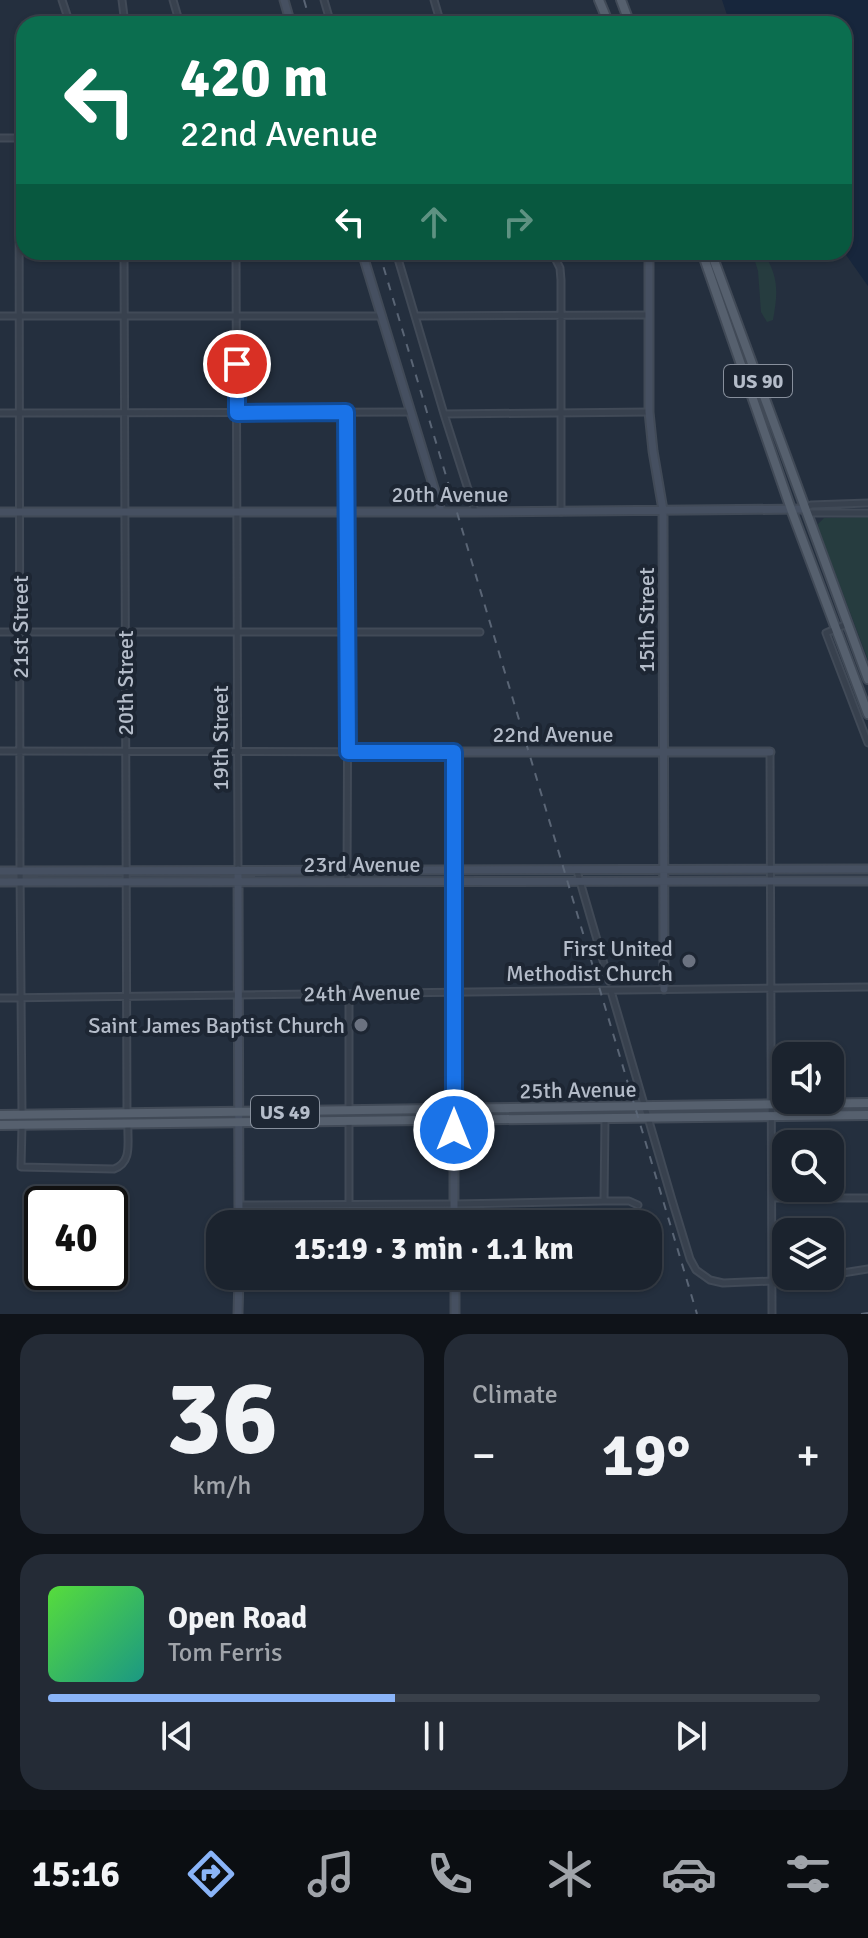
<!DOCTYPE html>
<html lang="en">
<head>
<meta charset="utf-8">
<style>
	body { margin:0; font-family:Signika,sans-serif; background:#242b36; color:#f1f3f6; height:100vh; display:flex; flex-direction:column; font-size:30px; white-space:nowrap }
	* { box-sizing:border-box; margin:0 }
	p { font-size:26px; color:#a0a4aa }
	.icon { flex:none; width:44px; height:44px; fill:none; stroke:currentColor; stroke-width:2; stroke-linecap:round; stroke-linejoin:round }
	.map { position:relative; height:1314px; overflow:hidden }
	.drawer { display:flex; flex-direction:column; gap:20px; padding:20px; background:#0f1319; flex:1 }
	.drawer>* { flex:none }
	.top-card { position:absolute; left:16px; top:16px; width:836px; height:244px; border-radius:24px; box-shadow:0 2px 6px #0004,0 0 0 2px #39404a; background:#0b6e4f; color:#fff; overflow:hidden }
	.controls { position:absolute; left:772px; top:1042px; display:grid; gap:16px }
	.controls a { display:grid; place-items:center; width:72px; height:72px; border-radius:16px; background:#1b232e; box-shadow:0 2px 6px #0004,0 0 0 2px #39404a; font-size:40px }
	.speed { position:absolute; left:24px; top:1186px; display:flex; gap:16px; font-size:40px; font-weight:700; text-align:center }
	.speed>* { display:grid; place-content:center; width:104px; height:104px; border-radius:50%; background:#1b232e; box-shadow:0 2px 6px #0004,0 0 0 2px #39404a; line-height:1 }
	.speed .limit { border:4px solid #111; border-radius:12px; background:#fff; color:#111 }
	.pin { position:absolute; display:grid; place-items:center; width:68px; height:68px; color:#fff; margin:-34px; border:4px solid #fff; border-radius:50%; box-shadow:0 2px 8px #0007 }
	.me { position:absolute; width:88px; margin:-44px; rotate:0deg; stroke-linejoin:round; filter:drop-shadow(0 0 6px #0008) }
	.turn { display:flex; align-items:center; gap:28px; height:168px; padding:0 32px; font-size:36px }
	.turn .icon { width:104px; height:104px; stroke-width:2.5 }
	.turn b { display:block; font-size:56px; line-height:68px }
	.lanes { display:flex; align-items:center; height:76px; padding:0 32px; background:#0003; justify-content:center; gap:40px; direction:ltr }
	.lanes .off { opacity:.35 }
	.big { font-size:60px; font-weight:700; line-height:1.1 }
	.drawer .card { flex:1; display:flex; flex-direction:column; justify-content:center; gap:12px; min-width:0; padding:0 28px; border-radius:24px; background:#242b36 }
	.drawer .dial { align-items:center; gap:0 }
	.dial b { font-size:104px; line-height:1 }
	.song { display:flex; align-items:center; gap:24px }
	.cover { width:96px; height:96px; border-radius:12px; background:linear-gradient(135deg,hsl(110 70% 55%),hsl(170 70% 35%)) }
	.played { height:8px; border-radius:4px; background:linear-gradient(90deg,#8ab4f8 45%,#39404a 45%) }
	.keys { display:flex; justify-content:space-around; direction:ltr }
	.heat { display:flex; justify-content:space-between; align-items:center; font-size:44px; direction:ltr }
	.drawer .tiles { flex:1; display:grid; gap:20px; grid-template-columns:1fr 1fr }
	.card:last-child { grid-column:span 2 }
	.trip { position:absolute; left:206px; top:1210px; width:456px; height:80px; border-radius:24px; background:#1b232e; box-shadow:0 2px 6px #0004,0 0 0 2px #39404a; font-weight:700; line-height:80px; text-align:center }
	.tab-bar { display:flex; height:128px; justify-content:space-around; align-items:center; background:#0b0e12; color:#a0a4aa }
	.tab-bar .icon { width:56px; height:56px }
	.tab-bar .active { color:#8ab4f8 }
	.tab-bar b { font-size:36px; color:#f1f3f6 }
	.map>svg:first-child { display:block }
	.green { fill:#263c3f }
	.water { fill:#17263c }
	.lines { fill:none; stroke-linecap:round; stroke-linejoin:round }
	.street-casing { stroke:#414a57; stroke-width:9 }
	.secondary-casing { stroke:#414a57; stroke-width:11 }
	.primary-casing { stroke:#414a57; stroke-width:12 }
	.street { stroke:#38414e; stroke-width:5 }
	.secondary { stroke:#465061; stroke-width:7 }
	.primary { stroke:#56606e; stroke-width:8 }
	.rail { stroke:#5a6575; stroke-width:2; stroke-dasharray:8 8; stroke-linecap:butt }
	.route-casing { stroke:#114b97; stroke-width:20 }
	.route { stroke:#1a73e8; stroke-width:14 }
	.worship-dot { fill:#6b7280; stroke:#1d2633; stroke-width:3 }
	.labels { text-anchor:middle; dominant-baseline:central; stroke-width:8; stroke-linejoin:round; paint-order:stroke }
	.shield { fill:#1d2633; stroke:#878f9c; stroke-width:2 }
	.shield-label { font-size:20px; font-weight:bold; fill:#b4bcc9 }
	.street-label { font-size:22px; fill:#b4bcc9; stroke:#1d2633 }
	.poi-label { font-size:22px; fill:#b4bcc9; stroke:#1d2633; text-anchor:end }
</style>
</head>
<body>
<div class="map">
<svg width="868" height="1314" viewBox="0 0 868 1314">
	<rect width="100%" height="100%" fill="#242f3e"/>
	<!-- green -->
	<path class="green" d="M756 252H763C779 277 778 292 773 320L767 322 761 312 758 271 754 258Z
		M868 517V660L819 530 818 524 824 518Z"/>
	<!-- water -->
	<path class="water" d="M722 0H868V286L844 252V24H730Z"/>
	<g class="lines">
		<!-- street casing -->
		<g class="street-casing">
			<path id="street" d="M62 0 70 24
				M122 0 125 24
				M173 0 180 24
				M324 0 331 24
				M434 0 441 24
				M0 138H24
				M19 138 20 871 22 1115
				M124 252 127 1114
				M236 252 238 870
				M396 252 444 414 475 511
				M552 252 560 268 561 280V512
				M397 253 492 252
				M0 316H382
				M415 316 648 315
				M346 412 348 631 347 882
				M0 413 410 412
				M444 414 649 412
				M806 508 811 505 868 503
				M805 510 810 513H868
				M847 624 826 633 868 743
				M0 632H480
				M0 751 454 752
				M770 752 772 1314
				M577 871 609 981
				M611 991 672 1200 690 1259 696 1270 710 1280 723 1283 772 1281 825 1276
				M349 994V1111
				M0 998 868 987
				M22 1125 21 1167 114 1169C133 1162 127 1142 128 1124
				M772 1198H868
				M604 1201 605 1119
				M349 1204V1121
				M239 1205 454 1204 604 1201H629L638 1205
				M830 1275 868 1269"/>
		</g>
		<!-- secondary casing -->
		<g class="secondary-casing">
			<path id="secondary" d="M284 0 291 24
				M362 252 441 511
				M649 252V412L653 451 663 510 664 989
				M0 512H475L804 509
				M238 870 239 1224
				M0 871 868 869
				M0 882 868 881
				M454 1224V752H770
				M455 1276V1314
				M238 1314 239 1276"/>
		</g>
		<!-- primary casing -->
		<g class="primary-casing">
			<path id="primary" d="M599 0 609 24
				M621 0 630 24
				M702 252 791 509 868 714
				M711 252 868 679
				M0 1115 868 1103
				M0 1125 868 1115"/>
		</g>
		<!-- street -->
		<use href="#street" class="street"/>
		<!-- secondary -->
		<use href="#secondary" class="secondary"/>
		<!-- primary -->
		<use href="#primary" class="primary"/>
		<!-- rail -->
		<path class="rail" d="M304 0 311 24
			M379 252 697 1314
			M861 1314 868 1313"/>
	</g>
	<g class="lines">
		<!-- route casing -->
		<g class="route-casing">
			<path id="route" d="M237 364V413L346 412 348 752H454V1130"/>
		</g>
		<!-- route -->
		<use href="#route" class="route"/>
	</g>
	<!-- markers -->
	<g class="worship-dot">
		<circle cx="689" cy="961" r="8"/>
		<circle cx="361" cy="1025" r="8"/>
	</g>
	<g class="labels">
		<!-- shield labels -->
		<g class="shield">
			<rect x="724" y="365" width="68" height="32" rx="6"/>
			<rect x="251" y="1096" width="68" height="32" rx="6"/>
		</g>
		<g class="shield-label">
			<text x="758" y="381">US 90</text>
			<text x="285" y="1112">US 49</text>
		</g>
		<!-- street labels -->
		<g class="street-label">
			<text x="450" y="494">20th Avenue</text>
			<text transform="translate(646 620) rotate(-90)">15th Street</text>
			<text transform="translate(20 627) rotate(-90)">21st Street</text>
			<text transform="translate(125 683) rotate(-90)">20th Street</text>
			<text x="553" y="734">22nd Avenue</text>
			<text transform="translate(220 738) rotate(-90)">19th Street</text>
			<text x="362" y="864">23rd Avenue</text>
			<text transform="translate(362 993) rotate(-1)">24th Avenue</text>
			<text transform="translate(578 1090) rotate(-1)">25th Avenue</text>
		</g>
		<!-- poi labels -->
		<g class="poi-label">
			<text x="673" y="948">First United<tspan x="673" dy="25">Methodist Church</tspan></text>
			<text x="345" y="1025">Saint James Baptist Church</text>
		</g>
	</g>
</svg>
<div class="controls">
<a><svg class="icon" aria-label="sound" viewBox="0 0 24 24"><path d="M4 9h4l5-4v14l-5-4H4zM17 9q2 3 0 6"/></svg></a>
<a><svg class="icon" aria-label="search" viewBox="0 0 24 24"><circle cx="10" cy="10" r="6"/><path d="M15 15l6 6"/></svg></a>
<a><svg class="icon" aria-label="layers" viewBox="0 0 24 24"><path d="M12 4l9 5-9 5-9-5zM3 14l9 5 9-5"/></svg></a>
</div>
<div class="speed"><div class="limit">40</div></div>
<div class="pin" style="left:237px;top:364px;background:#d93025"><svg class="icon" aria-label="arrive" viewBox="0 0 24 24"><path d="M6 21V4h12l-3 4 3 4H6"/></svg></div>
<svg class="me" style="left:454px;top:1130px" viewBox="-20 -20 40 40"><circle r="17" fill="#1a73e8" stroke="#fff" stroke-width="3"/><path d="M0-11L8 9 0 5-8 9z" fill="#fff"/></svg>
<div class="trip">15:19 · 3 min · 1.1 km</div>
<div class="top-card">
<div class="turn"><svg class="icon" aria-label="left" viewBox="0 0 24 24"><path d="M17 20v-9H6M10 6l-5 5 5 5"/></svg><div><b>420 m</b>22nd Avenue</div></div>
<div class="lanes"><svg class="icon" aria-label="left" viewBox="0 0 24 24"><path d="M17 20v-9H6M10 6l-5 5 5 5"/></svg><svg class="icon off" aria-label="ahead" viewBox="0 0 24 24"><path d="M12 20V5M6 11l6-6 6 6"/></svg><svg class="icon off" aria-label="right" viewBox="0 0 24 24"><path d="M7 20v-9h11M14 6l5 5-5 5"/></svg></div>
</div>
</div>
<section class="drawer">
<div class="tiles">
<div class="card dial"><b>36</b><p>km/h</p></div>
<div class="card"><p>Climate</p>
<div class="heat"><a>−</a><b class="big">19°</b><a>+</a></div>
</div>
<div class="card">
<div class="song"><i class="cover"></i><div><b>Open Road</b><p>Tom Ferris</p></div></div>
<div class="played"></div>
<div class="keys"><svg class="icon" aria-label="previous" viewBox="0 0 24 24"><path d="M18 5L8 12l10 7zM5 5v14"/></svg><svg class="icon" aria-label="pause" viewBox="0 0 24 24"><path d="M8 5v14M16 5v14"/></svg><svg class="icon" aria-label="next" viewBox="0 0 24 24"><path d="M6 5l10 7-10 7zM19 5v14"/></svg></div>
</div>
</div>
</section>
<nav class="tab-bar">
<b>15:16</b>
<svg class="icon active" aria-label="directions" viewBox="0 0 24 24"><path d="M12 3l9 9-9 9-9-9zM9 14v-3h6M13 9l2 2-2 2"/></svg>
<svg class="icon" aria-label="music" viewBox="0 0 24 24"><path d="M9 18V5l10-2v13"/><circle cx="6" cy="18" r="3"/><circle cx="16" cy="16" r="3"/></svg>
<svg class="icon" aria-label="phone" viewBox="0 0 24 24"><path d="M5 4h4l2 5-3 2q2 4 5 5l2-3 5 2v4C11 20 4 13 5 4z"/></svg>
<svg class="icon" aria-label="climate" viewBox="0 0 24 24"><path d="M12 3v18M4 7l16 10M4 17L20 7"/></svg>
<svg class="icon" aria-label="car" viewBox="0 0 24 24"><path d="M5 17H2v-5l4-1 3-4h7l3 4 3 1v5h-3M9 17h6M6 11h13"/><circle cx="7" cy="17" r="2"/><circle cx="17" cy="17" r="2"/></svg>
<svg class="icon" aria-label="filters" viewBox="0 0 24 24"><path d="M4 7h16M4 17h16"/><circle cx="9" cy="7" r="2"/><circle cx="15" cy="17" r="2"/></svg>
</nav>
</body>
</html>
